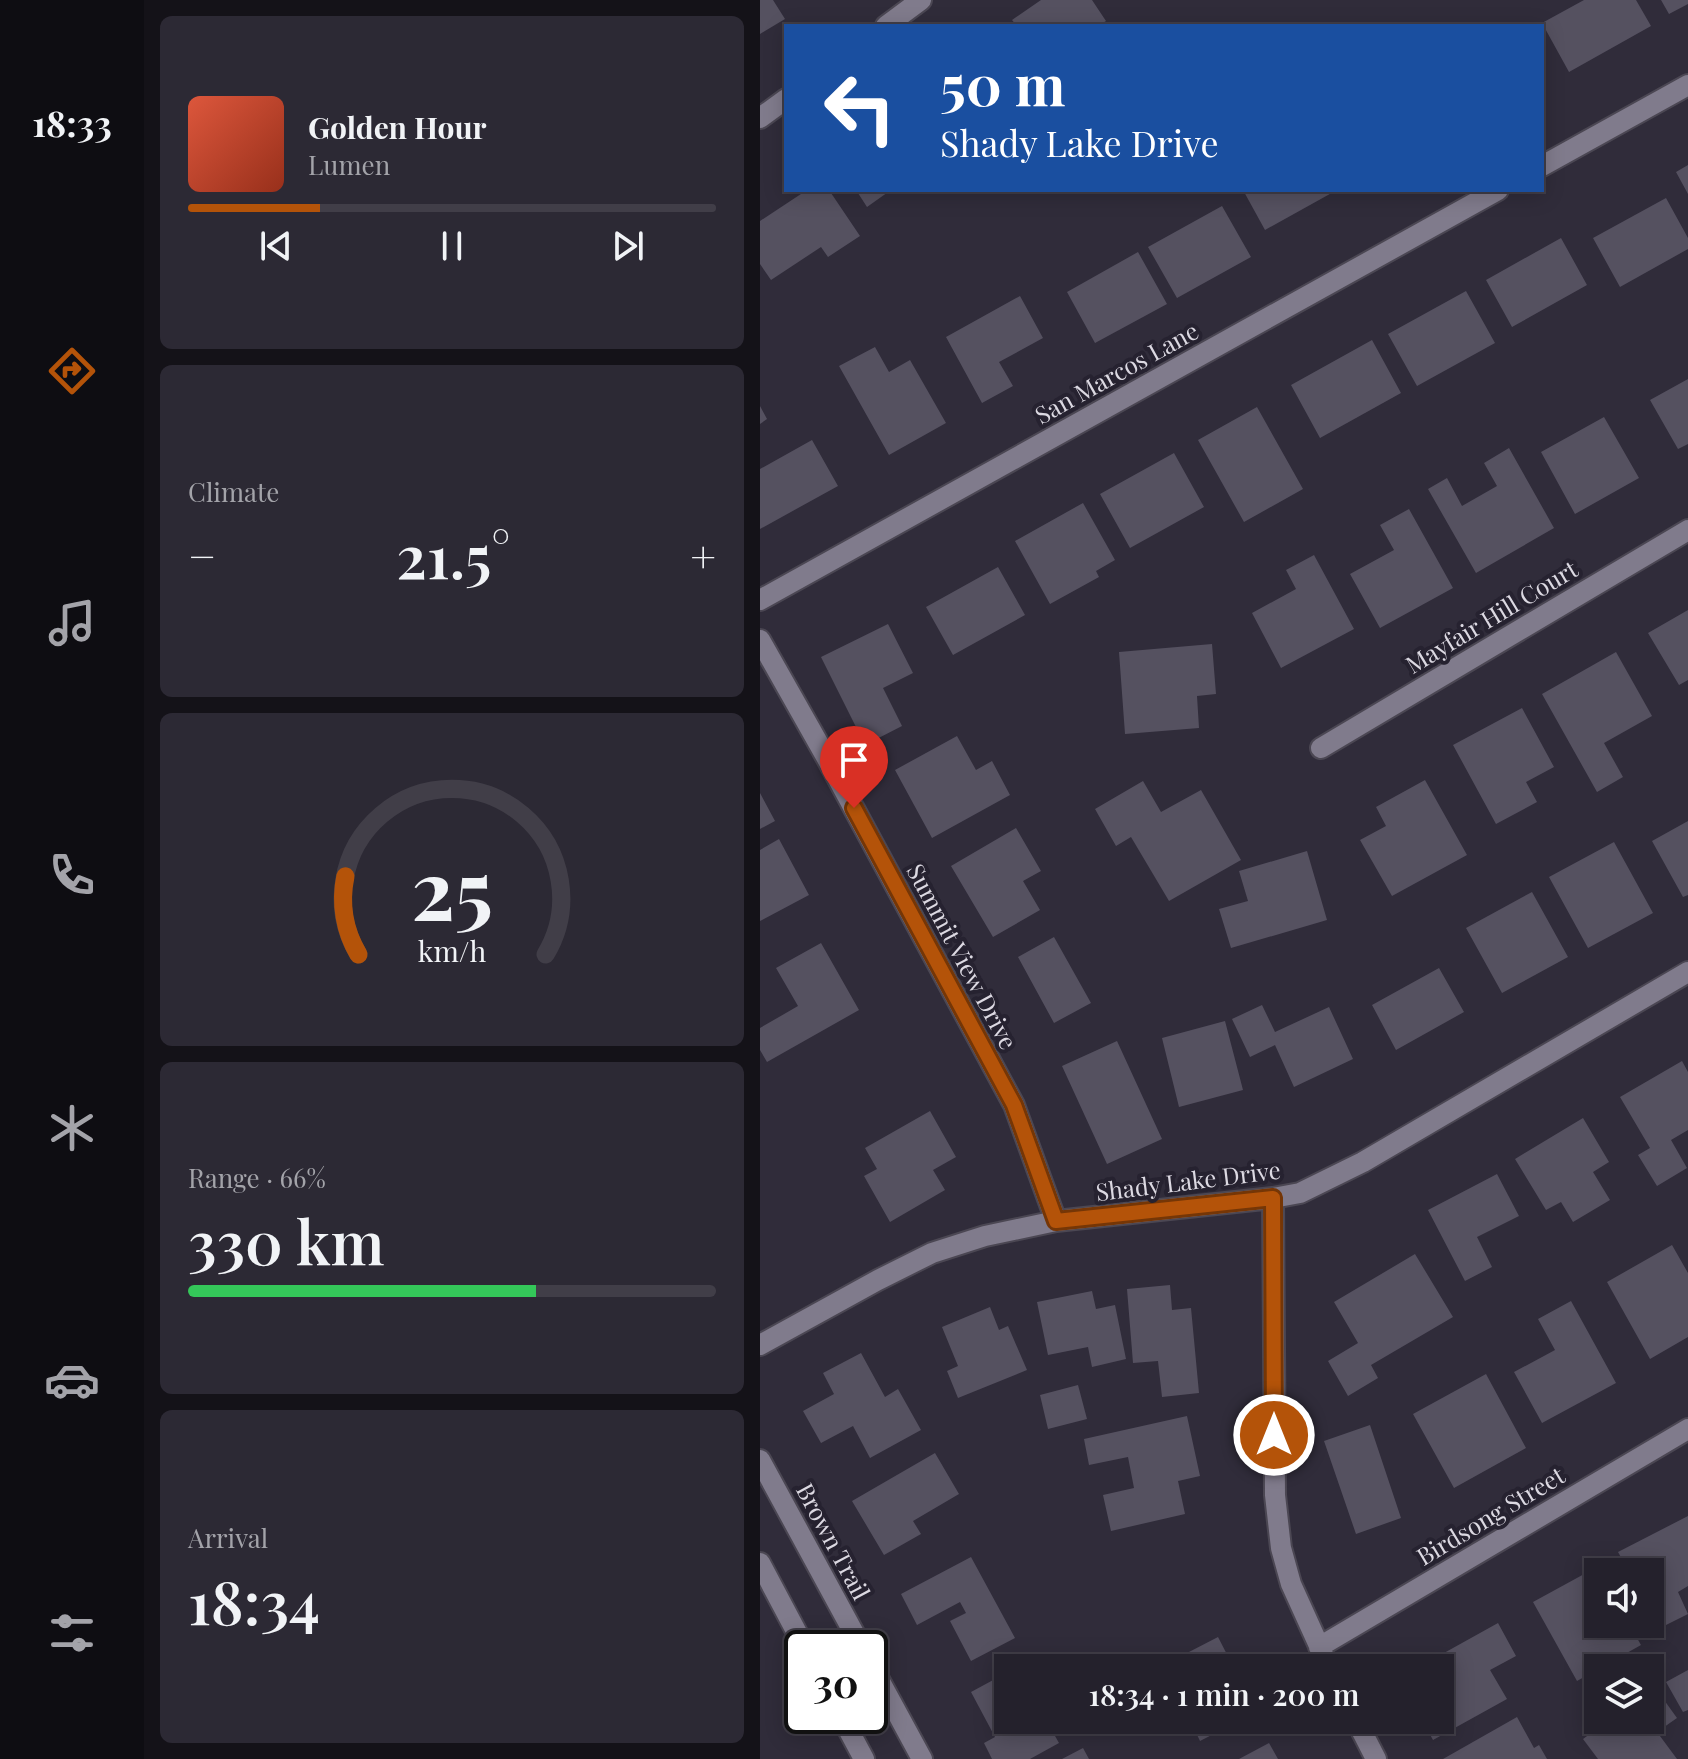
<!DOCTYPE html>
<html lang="en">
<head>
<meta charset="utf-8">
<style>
	body { margin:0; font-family:"Playfair Display",serif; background:#2c2934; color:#f1f3f6; height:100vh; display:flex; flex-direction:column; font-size:30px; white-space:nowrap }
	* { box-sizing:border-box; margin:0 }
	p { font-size:26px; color:#a3a3a9 }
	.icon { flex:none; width:44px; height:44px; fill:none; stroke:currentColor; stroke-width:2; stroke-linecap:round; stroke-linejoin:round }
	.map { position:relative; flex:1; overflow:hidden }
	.side { display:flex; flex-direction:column; gap:16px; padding:16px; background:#141218; width:616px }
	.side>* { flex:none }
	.hud { position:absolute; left:24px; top:24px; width:760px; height:168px; border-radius:0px; box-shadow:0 4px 20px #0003,0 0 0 2px #413e48; background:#1a4fa0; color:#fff; overflow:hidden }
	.controls { position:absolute; left:824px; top:1558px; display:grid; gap:16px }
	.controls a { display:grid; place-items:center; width:80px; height:80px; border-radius:0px; background:#24212c; box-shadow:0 4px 20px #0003,0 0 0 2px #413e48; font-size:40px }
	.speed { position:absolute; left:24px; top:1630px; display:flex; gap:16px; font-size:40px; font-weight:700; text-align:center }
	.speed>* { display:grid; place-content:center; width:104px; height:104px; border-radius:50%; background:#24212c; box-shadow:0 4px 20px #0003,0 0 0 2px #413e48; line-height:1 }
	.speed .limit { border:4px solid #111; border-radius:12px; background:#fff; color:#111 }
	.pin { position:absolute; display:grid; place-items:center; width:68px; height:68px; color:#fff; margin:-82px -34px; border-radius:50% 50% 50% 0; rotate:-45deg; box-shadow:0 0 8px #0007 }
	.pin .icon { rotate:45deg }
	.me { position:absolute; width:88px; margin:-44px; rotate:0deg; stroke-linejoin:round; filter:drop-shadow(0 0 6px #0008) }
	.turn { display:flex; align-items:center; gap:28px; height:168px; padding:0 24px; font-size:36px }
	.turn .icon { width:104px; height:104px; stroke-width:2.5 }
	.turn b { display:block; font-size:56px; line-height:68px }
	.big { font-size:60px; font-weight:600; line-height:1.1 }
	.side .widget { flex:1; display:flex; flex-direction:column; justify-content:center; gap:12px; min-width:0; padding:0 28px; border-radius:12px; background:#2c2934 }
	.side .dial { align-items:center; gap:0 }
	.dial svg { height:208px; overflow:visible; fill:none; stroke:#413e48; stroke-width:7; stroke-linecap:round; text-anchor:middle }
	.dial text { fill:#f1f3f6; stroke:none }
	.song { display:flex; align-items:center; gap:24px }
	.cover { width:96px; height:96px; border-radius:12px; background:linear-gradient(135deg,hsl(10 70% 55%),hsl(10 70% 35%)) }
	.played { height:8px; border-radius:4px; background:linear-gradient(90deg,#b45309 25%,#413e48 25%) }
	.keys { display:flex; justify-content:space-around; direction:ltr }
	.heat { display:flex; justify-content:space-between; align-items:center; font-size:44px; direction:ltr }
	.charge { height:12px; border-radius:6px; background:linear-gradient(90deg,#34c759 66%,#413e48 0) }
	.trip { position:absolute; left:234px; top:1654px; width:460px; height:80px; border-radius:0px; background:#24212c; box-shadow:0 4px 20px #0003,0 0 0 2px #413e48; font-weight:600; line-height:80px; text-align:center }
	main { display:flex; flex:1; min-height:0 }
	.tab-bar { display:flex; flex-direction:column; width:144px; justify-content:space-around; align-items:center; background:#0e0d12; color:#a3a3a9 }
	.tab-bar .icon { width:56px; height:56px }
	.tab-bar .current { color:#b45309 }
	.tab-bar b { font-size:36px; color:#f1f3f6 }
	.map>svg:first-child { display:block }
	.building { fill:#555160 }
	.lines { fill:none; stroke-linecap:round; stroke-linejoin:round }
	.street-casing { stroke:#4b4753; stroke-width:24 }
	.secondary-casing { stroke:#4b4753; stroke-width:24 }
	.street { stroke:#807b8c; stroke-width:20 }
	.secondary { stroke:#807b8c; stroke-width:20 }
	.route-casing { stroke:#753606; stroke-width:20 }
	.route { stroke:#b45309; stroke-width:14 }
	.labels { text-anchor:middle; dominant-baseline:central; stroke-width:8; stroke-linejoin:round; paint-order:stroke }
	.street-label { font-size:24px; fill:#dcd9e2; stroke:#262230 }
</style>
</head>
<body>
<main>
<nav class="tab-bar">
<b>18:33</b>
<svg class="icon current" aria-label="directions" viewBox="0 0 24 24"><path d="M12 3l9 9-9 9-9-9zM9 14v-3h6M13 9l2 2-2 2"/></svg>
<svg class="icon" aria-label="music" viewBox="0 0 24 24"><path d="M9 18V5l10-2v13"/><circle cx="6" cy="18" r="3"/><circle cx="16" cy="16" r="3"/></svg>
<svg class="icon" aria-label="phone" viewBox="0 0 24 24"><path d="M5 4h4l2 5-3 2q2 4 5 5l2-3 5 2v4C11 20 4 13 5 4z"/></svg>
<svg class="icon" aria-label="climate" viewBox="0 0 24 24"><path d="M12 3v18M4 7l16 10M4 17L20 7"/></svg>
<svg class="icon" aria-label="car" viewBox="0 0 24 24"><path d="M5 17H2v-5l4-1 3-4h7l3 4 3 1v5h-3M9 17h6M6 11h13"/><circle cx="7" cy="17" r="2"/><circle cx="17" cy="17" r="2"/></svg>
<svg class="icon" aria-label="filters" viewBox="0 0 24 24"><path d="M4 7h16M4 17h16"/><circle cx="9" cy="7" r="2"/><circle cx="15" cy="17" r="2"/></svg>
</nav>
<section class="side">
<div class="widget">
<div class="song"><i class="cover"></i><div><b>Golden Hour</b><p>Lumen</p></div></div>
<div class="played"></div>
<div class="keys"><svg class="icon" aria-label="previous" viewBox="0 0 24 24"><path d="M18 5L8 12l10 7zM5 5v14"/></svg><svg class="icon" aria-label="pause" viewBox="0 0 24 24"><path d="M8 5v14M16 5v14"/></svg><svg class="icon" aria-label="next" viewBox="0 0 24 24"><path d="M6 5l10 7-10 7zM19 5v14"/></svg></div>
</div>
<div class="widget"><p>Climate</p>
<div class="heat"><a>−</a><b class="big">21.5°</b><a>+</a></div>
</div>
<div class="widget dial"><svg viewBox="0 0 100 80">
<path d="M14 69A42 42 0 1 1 86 69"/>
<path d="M14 69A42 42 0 0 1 9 39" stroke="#b45309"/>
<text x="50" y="56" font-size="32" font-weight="700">25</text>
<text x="50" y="72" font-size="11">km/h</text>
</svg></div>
<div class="widget"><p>Range · 66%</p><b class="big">330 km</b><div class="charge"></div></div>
<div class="widget"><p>Arrival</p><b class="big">18:34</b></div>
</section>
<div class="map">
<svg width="928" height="1759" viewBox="0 0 928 1759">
	<rect width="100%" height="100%" fill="#302c3a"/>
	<!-- building -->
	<path class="building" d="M0 0H13L25 19 0 34Z
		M281 0H332L346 21 338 26H257L252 20Z
		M824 0H876L891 26 809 72 782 23Z
		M901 0H928V4L909 14Z
		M928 165V194L916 172Z
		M47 190H69L100 236 68 257 61 247 11 280 0 264V221Z
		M96 190H131L107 207Z
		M483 190H577L505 230Z
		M906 198 928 238V249L860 287 833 238Z
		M462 206 491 257 417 298 388 247Z
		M801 238 827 285 752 327 726 280Z
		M378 252 407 304 335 343 307 292Z
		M706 291 735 343 657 386 628 334Z
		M260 296 283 338 239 362 253 386 222 403 186 337Z
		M612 340 641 393 560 438 531 385Z
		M115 347 129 372 150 360 186 423 129 455 79 366Z
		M928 379V444L918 449 890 400Z
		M0 406 7 419 0 424Z
		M497 407 543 489 484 522 438 440Z
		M844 417 879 478 815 514 781 452Z
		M52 440 78 486 0 529V469Z
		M749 448 794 528 716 573 668 489 687 478 702 506 737 486 724 463Z
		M414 453 444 507 370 548 340 494Z
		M323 503 355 560 336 571 339 577 290 604 255 541Z
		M649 509 693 588 620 628 590 574 634 550 620 525Z
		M554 555 594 629 521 668 492 613 536 589 526 570Z
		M238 567 265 615 193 655 166 607Z
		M928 610V680L919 685 888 633Z
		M128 624 153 673 123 688 142 726 105 745 61 657Z
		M452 644 456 694 437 696 439 728 365 734 359 652Z
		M856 652 892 716 844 743 863 777 837 792 782 694Z
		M762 708 794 767 766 782 777 802 736 824 693 745Z
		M197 736 216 770 232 761 250 795 172 838 135 770Z
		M665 780 707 855 632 896 600 840 626 826 616 807Z
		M383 781 401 812 441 790 481 860 409 901 371 837 356 846 335 809Z
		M0 793 15 821 0 829Z
		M928 821V895L923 897 892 841Z
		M256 828 281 871 263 881 280 910 233 937 191 866Z
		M19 839 49 895 0 921V850Z
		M854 842 893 913 828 948 789 877Z
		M547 851 567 920 471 948 459 909 488 901 479 871Z
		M772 892 808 957 742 993 706 928Z
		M294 937 331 1003 294 1023 258 957Z
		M61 943 99 1010 7 1062 0 1050V1028L38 1006 16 968Z
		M679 968 704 1012 636 1050 612 1005Z
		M502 1005 515 1032 569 1007 593 1059 534 1087 515 1045 490 1057 472 1019Z
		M465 1021 483 1090 419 1107 402 1038Z
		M357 1041 402 1139 347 1164 302 1066Z
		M922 1061 928 1072V1130L911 1140 927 1168 897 1186 878 1155 890 1148 860 1097Z
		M170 1111 196 1157 173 1170 185 1190 130 1222 104 1176 117 1169 105 1148Z
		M823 1118 849 1162 833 1172 850 1200 813 1222 801 1202 786 1210 755 1159Z
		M737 1174 759 1216 717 1237 732 1267 705 1281 668 1210Z
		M912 1245 928 1273V1337L890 1359 847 1282Z
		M655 1254 693 1317 611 1365 618 1378 588 1396 568 1361 598 1343 574 1302Z
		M410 1285 412 1310 431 1308 439 1393 402 1397 398 1361 373 1363 367 1289Z
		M332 1291 336 1309 355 1305 366 1359 332 1367 328 1347 288 1355 277 1302Z
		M811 1301 856 1383 782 1423 754 1372 795 1350 778 1319Z
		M230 1307 239 1330 248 1326 267 1370 198 1398 187 1371 198 1366 182 1327Z
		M101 1353 125 1397 138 1389 161 1430 110 1458 93 1426 61 1443 43 1411 74 1394 63 1373Z
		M726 1374 766 1448 694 1488 653 1414Z
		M318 1385 327 1419 288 1429 280 1395Z
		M427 1416 440 1476 418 1481 425 1514 351 1531 343 1495 374 1488 368 1457 329 1465 324 1439Z
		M610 1425 641 1518 596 1534 564 1441Z
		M175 1453 199 1494 153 1521 161 1534 124 1555 92 1501Z
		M928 1516V1586L918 1592 928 1614 898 1629 890 1613V1572H869L858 1552Z
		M211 1557 255 1638 211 1661 190 1621 206 1613 200 1602 157 1625 141 1594Z
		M837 1567 840 1572H838V1624H869L881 1645 817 1681 773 1602Z
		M738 1623 756 1656 730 1670 747 1699 673 1740 662 1720H680V1668H657Z
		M458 1637 474 1668H398Z
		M928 1670V1710L923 1712 906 1682Z
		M248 1672V1720H286L299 1743 270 1759H232L224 1743 235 1737 211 1692Z
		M894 1686 917 1718 897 1732 917 1759H838L823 1739 849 1720H890V1689Z
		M757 1717 774 1748 779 1745 787 1759H683Z
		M430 1720H481L440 1741Z
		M509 1743 518 1759H479Z
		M323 1748 329 1759H302Z"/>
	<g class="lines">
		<!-- street casing -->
		<g class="street-casing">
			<path id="street" d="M126 26 161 0
				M0 118 26 99
				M782 166 928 85
				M0 600 738 190
				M0 640 65 755 254 1105 296 1221
				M561 748 928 530
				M513 1198 515 1495 521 1548 531 1584 569 1668
				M0 1345 118 1280 172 1253 225 1236 296 1221 513 1198 540 1193 603 1162 928 972
				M559 1647 928 1429
				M596 1720 616 1759"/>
		</g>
		<!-- secondary casing -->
		<g class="secondary-casing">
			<path id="secondary" d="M0 1460 102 1648
				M0 1563 45 1648
				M110 1663 162 1759
				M81 1716 104 1759"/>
		</g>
		<!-- street -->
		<use href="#street" class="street"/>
		<!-- secondary -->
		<use href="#secondary" class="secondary"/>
	</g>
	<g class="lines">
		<!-- route casing -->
		<g class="route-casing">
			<path id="route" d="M94 808 254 1105 296 1221 513 1198 514 1435"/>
		</g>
		<!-- route -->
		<use href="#route" class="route"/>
	</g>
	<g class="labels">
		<!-- street labels -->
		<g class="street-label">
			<text transform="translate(356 372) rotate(-29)">San Marcos Lane</text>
			<text transform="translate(731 616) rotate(-31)">Mayfair Hill Court</text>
			<text transform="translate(203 956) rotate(62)">Summit View Drive</text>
			<text transform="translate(428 1180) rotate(-7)">Shady Lake Drive</text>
			<text transform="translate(730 1515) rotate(-31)">Birdsong Street</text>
			<text transform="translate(74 1541) rotate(62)">Brown Trail</text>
		</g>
	</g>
</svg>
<div class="controls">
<a><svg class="icon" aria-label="sound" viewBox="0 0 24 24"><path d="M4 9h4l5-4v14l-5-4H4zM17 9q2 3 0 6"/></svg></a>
<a><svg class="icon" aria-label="layers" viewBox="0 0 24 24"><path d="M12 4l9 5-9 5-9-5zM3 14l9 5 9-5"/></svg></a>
</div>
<div class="speed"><div class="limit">30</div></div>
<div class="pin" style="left:94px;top:808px;background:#d93025"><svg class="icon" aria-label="arrive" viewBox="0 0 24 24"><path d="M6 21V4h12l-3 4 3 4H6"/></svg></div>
<svg class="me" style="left:514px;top:1435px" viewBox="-20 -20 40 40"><circle r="17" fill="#b45309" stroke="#fff" stroke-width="3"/><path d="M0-11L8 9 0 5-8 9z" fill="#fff"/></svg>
<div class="trip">18:34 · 1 min · 200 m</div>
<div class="hud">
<div class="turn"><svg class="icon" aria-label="left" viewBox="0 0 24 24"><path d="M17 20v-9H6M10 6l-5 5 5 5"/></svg><div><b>50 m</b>Shady Lake Drive</div></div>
</div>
</div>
</main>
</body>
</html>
